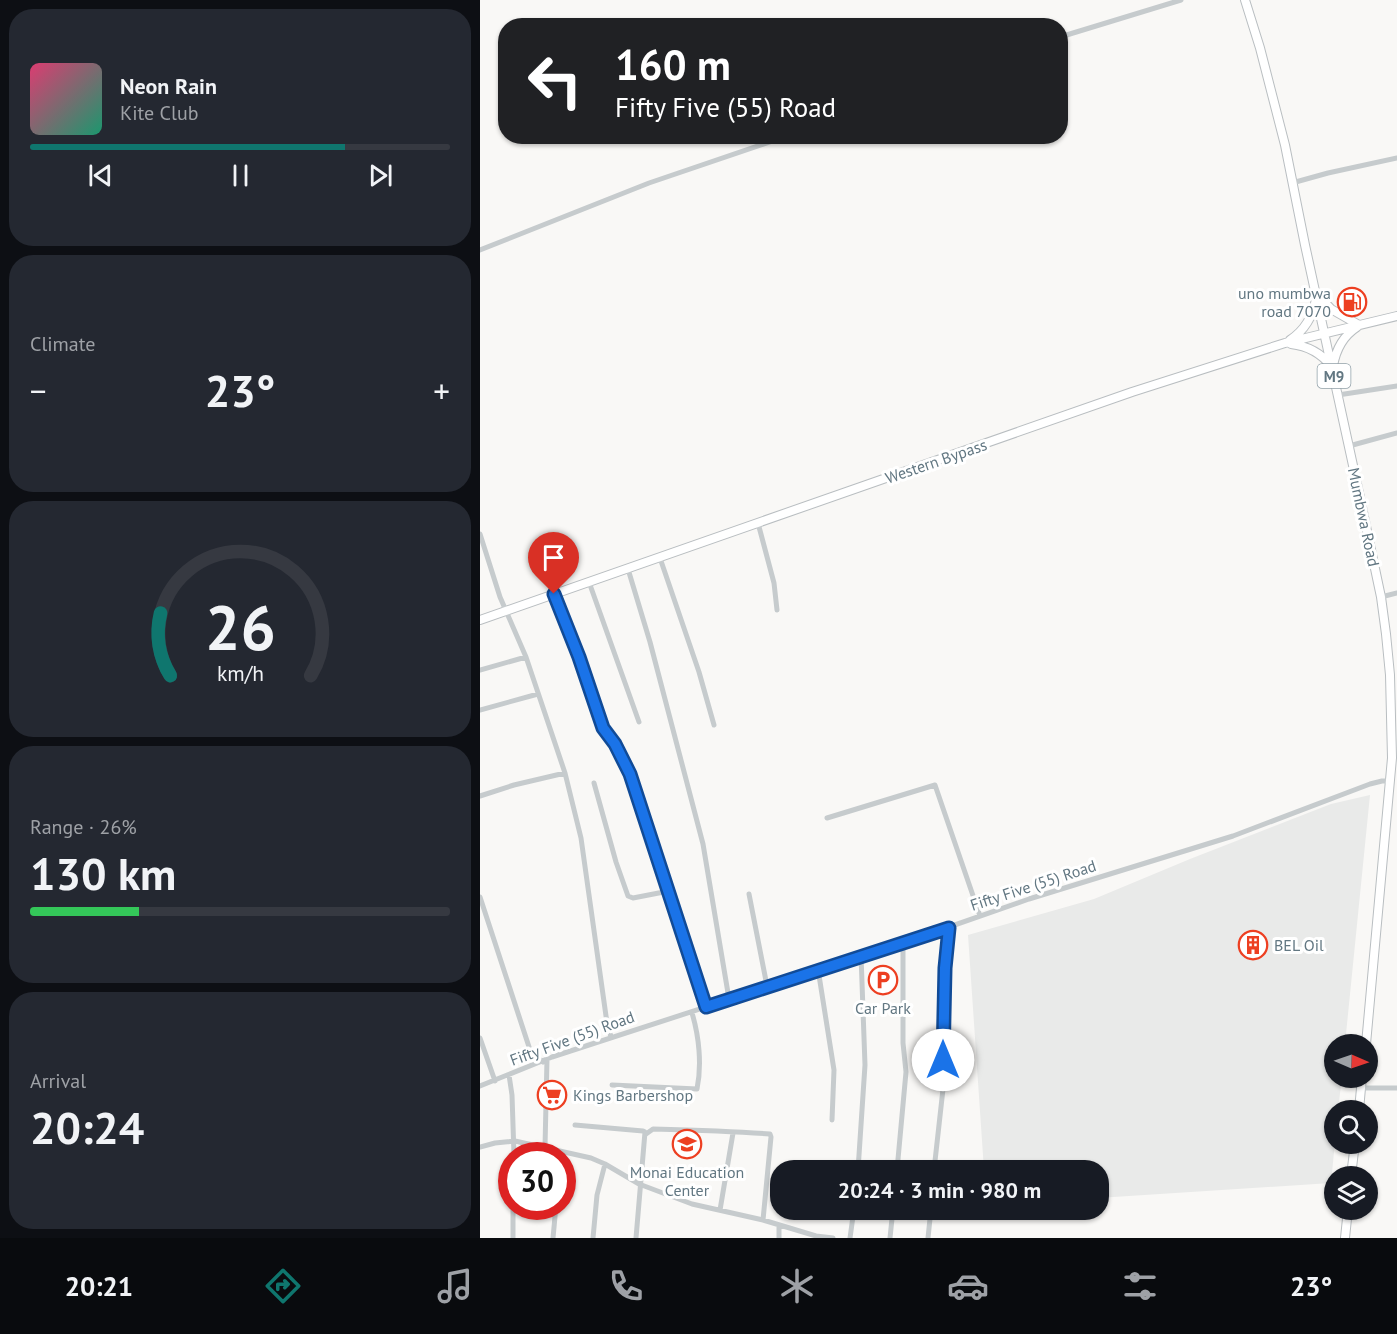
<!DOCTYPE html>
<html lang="en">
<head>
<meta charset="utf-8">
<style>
	body { margin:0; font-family:"PT Sans",sans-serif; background:#242831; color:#f1f3f6; height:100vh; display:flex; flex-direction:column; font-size:22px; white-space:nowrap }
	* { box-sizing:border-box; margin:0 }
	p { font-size:20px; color:#9ea1a6 }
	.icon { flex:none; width:33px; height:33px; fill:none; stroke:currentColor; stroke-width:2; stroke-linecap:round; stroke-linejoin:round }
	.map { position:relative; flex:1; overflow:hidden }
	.panel { display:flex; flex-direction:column; gap:9px; padding:9px; background:#0d0f14; width:480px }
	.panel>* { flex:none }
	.banner { position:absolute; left:18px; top:18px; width:570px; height:126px; border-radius:24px; box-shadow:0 2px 4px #0004; background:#202124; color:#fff; overflow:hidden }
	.needle { width:39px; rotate:92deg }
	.controls { position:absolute; left:844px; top:1034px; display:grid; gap:12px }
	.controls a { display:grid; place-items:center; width:54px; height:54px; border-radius:50%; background:#171b24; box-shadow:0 2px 4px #0004; font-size:30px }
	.speed { position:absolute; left:18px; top:1142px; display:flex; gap:12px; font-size:30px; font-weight:700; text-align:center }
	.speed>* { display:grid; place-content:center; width:78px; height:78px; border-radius:50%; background:#171b24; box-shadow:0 2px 4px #0004; line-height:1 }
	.speed .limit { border:9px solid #d22; background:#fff; color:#111 }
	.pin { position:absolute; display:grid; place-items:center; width:51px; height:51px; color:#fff; margin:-62px -26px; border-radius:50% 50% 50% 0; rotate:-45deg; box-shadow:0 0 6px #0007 }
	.pin .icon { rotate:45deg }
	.me { position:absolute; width:66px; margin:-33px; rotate:0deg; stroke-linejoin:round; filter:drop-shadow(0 0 4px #0008) }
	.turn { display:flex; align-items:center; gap:21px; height:126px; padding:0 18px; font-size:27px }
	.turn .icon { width:78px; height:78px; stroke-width:2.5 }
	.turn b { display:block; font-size:42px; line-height:51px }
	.big { font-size:45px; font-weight:800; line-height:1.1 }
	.panel .card { flex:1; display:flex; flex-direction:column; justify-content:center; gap:9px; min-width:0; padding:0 21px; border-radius:24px; background:#242831 }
	.panel .dial { align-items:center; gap:0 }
	.dial svg { height:156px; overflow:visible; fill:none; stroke:#363941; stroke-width:7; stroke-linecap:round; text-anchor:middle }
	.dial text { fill:#f1f3f6; stroke:none }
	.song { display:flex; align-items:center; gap:18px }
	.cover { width:72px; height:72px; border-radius:9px; background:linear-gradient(135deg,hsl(340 70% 55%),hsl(160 70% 35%)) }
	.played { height:6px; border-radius:3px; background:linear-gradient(90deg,#0f766e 75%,#363941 75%) }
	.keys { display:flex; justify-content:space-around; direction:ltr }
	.heat { display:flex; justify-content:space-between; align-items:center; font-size:33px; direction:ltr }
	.charge { height:9px; border-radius:4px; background:linear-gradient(90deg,#34c759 26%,#363941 0) }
	.trip { position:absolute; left:290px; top:1160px; width:339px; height:60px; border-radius:24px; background:#171b24; box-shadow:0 2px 4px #0004; font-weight:800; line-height:60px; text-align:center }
	.menu { display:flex; height:96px; justify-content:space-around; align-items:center; background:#090b0e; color:#9ea1a6 }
	.menu .icon { width:42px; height:42px }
	.menu .current { color:#0f766e }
	.menu b { font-size:27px; color:#f1f3f6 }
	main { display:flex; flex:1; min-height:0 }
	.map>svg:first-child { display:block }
	.built { fill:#e9eae9 }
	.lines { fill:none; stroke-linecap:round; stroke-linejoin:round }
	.primary-casing { stroke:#b9bec1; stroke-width:10 }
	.minor { stroke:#c6cbcd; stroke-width:5 }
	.primary { stroke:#fff; stroke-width:8 }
	.route-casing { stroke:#114b97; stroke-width:15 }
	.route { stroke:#1a73e8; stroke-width:10 }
	.labels { text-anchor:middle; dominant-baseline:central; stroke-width:6; stroke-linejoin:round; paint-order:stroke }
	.shield { fill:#fff; stroke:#91a0a8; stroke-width:1.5 }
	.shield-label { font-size:15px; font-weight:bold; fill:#627782 }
	.poi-label { font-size:16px; fill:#627782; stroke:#fff; text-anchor:start }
	.street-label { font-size:16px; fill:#627782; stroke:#fff }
</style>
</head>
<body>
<main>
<section class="panel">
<div class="card">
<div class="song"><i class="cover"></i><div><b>Neon Rain</b><p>Kite Club</p></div></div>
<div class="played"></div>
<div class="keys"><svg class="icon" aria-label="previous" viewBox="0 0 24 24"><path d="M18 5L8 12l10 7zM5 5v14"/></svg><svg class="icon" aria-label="pause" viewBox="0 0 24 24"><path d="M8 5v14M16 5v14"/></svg><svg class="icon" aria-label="next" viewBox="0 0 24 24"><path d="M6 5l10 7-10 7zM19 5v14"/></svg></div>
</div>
<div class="card"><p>Climate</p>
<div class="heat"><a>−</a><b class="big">23°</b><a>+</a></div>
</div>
<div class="card dial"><svg viewBox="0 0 100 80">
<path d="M14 69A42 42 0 1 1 86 69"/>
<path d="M14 69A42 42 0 0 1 9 37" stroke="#0f766e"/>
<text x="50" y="56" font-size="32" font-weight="700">26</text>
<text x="50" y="72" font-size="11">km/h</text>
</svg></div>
<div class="card"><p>Range · 26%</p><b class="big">130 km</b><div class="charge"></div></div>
<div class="card"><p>Arrival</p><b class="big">20:24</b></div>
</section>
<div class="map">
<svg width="917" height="1238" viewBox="0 0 917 1238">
	<rect width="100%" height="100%" fill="#f9f8f6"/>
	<!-- built -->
	<path class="built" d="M890 795 865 1044H855V1077H862L858 1110H855V1142L851 1183 618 1198V1170H504L488 935 614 899 710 859 851 804Z"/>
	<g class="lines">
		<!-- primary casing -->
		<g class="primary-casing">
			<path id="primary" d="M765 0 780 48 805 145 825 245 879 493 901 597 906 634 910 675 912 758 886 1044
				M837 294 851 309 879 325
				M810 340C825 330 833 316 836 299
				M811 344C828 346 841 353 851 366
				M853 366C856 349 863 336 877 327
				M0 620 652 392 805 343 917 316
				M879 1110 882 1077
				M871 1176 875 1143
				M865 1238 868 1209"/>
		</g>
		<!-- minor -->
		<path class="minor" d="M580 37 701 0
			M812 183 848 173 917 158
			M0 250 169 183 307 136
			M858 395 917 386
			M869 446 917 433
			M278 523 294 583 297 610
			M0 534 20 597 46 657 85 773
			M180 558 219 672 234 725
			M148 569 170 642 223 844 249 999
			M109 582 159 722
			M74 594 99 657 123 728 135 744 150 774 227 1007
			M901 597 917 593
			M0 670 46 657
			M0 710 58 694
			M114 783 136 862 148 896 153 898 189 891
			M0 796 34 785 85 773 101 838 127 1023 131 1037
			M347 818 455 785 500 916
			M269 894 287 986
			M0 897 51 1053 63 1062
			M338 969 354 1070 352 1120
			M0 1038 15 1081
			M29 1075 32 1095 34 1155
			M132 1085 217 1089C222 1065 219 1036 212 1013
			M0 1086 72 1057 423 943 549 899 753 836 890 784 902 781H911
			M881 1088H917
			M95 1125 163 1131 165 1132 156 1238
			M166 1134 173 1129C212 1130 251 1131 290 1134L291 1137 283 1220
			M0 1147 15 1143 35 1141 111 1158 125 1164 159 1184 212 1204 283 1220 336 1236 353 1238
			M65 1147 67 1059
			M378 1170 385 1065 381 955
			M417 1170 426 1072 423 1043V943
			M454 1170 464 1080 465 968 469 928
			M240 1210 253 1133
			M33 1238V1206
			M73 1238 76 1206
			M113 1238 117 1195 125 1164
			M299 1238V1225
			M370 1238 374 1209
			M410 1238 413 1209
			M448 1238 451 1209"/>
		<!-- primary -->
		<use href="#primary" class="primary"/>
	</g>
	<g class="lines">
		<!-- route casing -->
		<g class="route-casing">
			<path id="route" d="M74 594 99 657 123 728 135 744 150 774 226 1007 469 928 465 968 463 1060"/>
		</g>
		<!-- route -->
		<use href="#route" class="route"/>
	</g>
	<!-- icons -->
	<defs>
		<g id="fuel-ring" transform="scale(1.5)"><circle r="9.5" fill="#fff" stroke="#ed3f21" stroke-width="1.5"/><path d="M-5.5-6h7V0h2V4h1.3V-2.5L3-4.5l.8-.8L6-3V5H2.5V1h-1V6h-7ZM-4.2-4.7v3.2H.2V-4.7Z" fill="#ed3f21"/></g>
		<g id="building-ring" transform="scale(1.5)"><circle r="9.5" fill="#fff" stroke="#ed3f21" stroke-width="1.5"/><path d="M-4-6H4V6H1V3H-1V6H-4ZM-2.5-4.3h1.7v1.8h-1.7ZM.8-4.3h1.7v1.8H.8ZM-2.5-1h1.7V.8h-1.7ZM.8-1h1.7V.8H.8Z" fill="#ed3f21"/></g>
		<g id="parking-ring" transform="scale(1.5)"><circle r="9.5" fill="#fff" stroke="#ed3f21" stroke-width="1.5"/><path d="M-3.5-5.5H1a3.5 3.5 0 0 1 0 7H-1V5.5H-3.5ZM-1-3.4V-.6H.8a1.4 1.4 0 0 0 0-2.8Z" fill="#ed3f21"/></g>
		<g id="supermarket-ring" transform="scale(1.5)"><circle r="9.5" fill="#fff" stroke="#ed3f21" stroke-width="1.5"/><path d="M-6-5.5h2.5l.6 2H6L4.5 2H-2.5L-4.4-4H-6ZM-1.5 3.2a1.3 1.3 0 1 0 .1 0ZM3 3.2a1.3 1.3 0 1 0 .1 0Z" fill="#ed3f21"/></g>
		<g id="school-ring" transform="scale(1.5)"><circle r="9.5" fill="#fff" stroke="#ed3f21" stroke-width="1.5"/><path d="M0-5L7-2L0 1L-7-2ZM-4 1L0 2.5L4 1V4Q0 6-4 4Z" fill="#ed3f21"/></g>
	</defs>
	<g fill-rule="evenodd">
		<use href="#fuel-ring" x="872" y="302"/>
		<use href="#building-ring" x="773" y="945"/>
		<use href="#parking-ring" x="403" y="980"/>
		<use href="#supermarket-ring" x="72" y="1095"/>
		<use href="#school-ring" x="207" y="1144"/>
	</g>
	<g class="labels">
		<!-- shield labels -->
		<rect class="shield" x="837.5" y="364" width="33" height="24" rx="4.5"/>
		<g class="shield-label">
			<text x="854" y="376">M9</text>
		</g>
		<!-- poi labels -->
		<g class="poi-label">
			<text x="851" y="293" text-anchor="end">uno mumbwa<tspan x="851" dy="18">road 7070</tspan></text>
			<text x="794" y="945">BEL Oil</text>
			<text x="403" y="1008" text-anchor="middle">Car Park</text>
			<text x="93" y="1095">Kings Barbershop</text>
			<text x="207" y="1172" text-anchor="middle">Monai Education<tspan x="207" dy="18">Center</tspan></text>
		</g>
		<!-- street labels -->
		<g class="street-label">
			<text transform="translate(456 461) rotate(-19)">Western Bypass</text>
			<text transform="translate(884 517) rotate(78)">Mumbwa Road</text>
			<text transform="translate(553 885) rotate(-18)">Fifty Five (55) Road</text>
			<text transform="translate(92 1038) rotate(-20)">Fifty Five (55) Road</text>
		</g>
	</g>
</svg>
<div class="controls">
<a><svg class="needle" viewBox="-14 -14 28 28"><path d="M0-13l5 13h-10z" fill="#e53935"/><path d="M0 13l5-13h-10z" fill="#9ea1a6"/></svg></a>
<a><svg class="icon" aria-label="search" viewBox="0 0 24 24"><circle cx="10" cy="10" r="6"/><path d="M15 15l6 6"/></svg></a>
<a><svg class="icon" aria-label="layers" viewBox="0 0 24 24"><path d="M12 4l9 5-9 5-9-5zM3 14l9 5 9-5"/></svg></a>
</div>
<div class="speed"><div class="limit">30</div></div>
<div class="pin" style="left:74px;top:594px;background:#d93025"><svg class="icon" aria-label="arrive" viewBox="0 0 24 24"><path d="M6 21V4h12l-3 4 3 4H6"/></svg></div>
<svg class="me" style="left:463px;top:1060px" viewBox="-20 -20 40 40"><circle r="19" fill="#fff"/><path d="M0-13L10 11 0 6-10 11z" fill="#1a73e8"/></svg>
<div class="trip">20:24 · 3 min · 980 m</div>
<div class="banner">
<div class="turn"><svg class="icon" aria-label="left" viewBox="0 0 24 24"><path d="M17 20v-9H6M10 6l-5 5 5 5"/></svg><div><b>160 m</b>Fifty Five (55) Road</div></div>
</div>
</div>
</main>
<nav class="menu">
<b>20:21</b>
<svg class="icon current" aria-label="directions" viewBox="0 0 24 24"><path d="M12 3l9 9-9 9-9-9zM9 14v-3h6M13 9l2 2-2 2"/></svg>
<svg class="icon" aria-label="music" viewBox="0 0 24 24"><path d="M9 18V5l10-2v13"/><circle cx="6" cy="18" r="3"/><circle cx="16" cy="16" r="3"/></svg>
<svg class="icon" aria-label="phone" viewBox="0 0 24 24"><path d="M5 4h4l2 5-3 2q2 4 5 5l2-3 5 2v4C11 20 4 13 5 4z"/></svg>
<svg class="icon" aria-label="climate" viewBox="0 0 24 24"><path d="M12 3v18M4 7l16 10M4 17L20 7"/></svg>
<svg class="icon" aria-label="car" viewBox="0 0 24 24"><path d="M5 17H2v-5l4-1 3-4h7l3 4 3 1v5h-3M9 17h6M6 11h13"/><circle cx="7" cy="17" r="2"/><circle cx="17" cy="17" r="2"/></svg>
<svg class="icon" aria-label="filters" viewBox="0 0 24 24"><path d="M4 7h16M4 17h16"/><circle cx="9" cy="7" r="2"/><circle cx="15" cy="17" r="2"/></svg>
<b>23°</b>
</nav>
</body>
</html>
